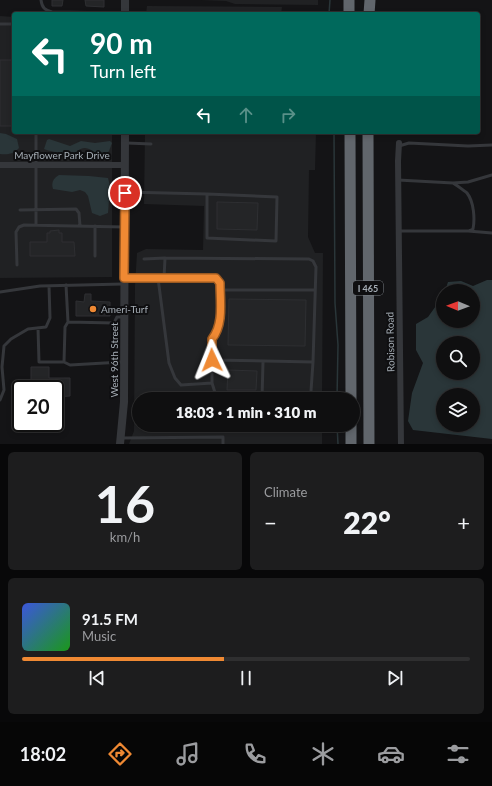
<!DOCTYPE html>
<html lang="en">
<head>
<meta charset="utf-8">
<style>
	body { margin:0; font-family:Lato,sans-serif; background:#1d1d1e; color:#f1f3f6; height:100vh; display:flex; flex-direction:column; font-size:15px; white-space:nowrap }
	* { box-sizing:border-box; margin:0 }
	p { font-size:13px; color:#9b9c9f }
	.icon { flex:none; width:22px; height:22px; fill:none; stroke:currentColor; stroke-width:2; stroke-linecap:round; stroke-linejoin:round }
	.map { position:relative; height:444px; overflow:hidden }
	.panel { display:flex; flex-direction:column; gap:8px; padding:8px; background:#080809; flex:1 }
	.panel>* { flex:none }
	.banner { position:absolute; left:12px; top:12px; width:468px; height:122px; border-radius:4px; box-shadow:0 2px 6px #0003,0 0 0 1px #2f2f30; background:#00695c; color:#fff; overflow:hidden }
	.needle { width:26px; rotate:271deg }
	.buttons { position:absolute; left:436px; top:284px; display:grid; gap:8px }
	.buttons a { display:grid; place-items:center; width:44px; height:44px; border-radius:50%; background:#0f0f10; box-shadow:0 2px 6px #0003,0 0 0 1px #2f2f30; font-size:20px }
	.speed { position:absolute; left:12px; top:380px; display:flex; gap:8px; font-size:20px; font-weight:700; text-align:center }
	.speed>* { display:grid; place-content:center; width:52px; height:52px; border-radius:50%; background:#0f0f10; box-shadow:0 2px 6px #0003,0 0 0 1px #2f2f30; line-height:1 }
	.speed .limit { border:2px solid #111; border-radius:6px; background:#fff; color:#111 }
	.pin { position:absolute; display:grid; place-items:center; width:34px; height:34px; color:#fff; margin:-17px; border:2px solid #fff; border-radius:50%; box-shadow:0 1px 4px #0007 }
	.me { position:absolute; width:44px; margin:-22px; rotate:358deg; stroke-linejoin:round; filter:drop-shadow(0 0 3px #0008) }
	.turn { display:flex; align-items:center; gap:14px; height:84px; padding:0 12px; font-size:18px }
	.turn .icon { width:52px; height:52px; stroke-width:2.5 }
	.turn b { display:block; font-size:28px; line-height:34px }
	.lanes { display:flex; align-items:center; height:38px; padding:0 12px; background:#0003; justify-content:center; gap:20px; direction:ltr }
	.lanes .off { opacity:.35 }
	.big { font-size:30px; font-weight:800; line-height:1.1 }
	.panel .card { flex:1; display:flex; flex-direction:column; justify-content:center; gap:6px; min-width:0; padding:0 14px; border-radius:6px; background:#1d1d1e }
	.panel .dial { align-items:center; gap:0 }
	.dial b { font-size:52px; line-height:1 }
	.song { display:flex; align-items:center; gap:12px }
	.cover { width:48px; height:48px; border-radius:6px; background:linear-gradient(135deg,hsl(230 70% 55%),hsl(120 70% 35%)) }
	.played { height:4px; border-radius:2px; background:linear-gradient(90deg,#ef8933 45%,#2f2f30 45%) }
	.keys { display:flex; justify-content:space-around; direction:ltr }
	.heat { display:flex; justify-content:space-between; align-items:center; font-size:22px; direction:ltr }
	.panel .tiles { flex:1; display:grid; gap:8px; grid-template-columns:1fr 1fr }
	.card:last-child { grid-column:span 2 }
	.trip { position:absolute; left:132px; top:392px; width:228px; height:40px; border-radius:20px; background:#0f0f10; box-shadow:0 2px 6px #0003,0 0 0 1px #2f2f30; font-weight:800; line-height:40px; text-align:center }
	.dock { display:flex; height:64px; justify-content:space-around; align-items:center; background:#060606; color:#9b9c9f }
	.dock .icon { width:28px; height:28px }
	.dock .on { color:#ef8933 }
	.dock b { font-size:18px; color:#f1f3f6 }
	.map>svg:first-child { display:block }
	.built { fill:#202123 }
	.water { fill:#2a3639; fill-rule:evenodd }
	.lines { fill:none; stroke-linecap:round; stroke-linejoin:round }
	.stream { stroke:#2a3639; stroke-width:1.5 }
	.building { fill:#242527; stroke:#2e2f32 }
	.service { stroke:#35373b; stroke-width:3 }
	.minor { stroke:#35373b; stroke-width:6 }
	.tertiary { stroke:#35373b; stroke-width:8 }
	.motorway { stroke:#61666c; stroke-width:11 }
	.route-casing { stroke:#9b5921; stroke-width:10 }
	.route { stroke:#ef8933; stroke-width:7 }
	.poi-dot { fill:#ef8933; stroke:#0f0f11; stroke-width:1.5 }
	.labels { text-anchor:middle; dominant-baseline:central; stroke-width:4; stroke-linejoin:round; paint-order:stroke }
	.shield { fill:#0f0f11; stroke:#797e84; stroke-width:1 }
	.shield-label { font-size:9px; font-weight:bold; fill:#a6aeb6 }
	.street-label { font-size:10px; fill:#a6aeb6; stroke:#0f0f11 }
	.poi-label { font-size:10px; fill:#a6aeb6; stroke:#0f0f11; text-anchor:start }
</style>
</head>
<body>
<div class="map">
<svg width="492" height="444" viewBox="0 0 492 444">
	<rect width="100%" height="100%" fill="#141416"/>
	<!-- built -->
	<path class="built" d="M201 0H318V5L235 4 226 1Z
		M147 6 282 7 281 14H146Z
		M0 16 14 17V132L112 133V277L0 278Z
		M145 132H316L315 170H309L308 237 315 253H323L322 399H139V425H322V444H129L134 431 135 286 137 253 146 249 203 250 204 206 144 204Z"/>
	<!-- water -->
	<path class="water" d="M0 133 6 134 17 139 19 148C14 154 7 155 0 154Z
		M49 139 70 146 81 141 95 143 110 141 112 143 109 151 106 154C94 155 93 149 85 148 79 148 78 152 73 153 68 155 49 151 44 149L47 140Z
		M59 175 89 176 108 178 110 186 108 213 100 216 92 213 88 196 85 192 80 190 72 192 53 189C51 183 53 178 59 175Z
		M487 280H492V439L413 430 408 421 412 393 423 363 416 350V324L428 317 443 296V321H473V291H445L448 282 461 281 473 286ZM443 343H473V373H443ZM443 395H473V425H443Z"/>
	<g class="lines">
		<!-- stream -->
		<path class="stream" d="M329 14 330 0
			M334 132 335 303 338 345 337 399
			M337 425 338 444"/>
	</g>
	<!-- building -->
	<path class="building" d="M52 0H63L62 6H52Z
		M85 0H104V7L86 6Z
		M0 60H14V126H0Z
		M217 202 258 203 257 230 217 229Z
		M59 230V233H62V242H74L75 256H30V242H47V233H50V231Z
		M85 294H91V301L110 302V316H76V301L84 302Z
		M229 299 306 300 305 346 228 345Z
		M31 367H49V378H70V396L55 397V389H31Z
		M228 370 257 371 256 390H227Z"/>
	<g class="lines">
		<!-- service -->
		<path class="service" d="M41 0C42 8 45 10 52 12L124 13
			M0 24H14
			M36 132V225
			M127 143 151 144
			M399 146 409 143 468 146 492 145
			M398 180 453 183 468 182 492 175
			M453 183C458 186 463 190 467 193 474 202 475 219 473 229L469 231
			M125 192 207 194V238L276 241 277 197 207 194
			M20 210 76 209 79 213 80 226
			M95 226V256
			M398 231H468L492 233
			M144 259 165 258
			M17 265 16 232 19 227 24 225 124 227
			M125 278H216L220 283C220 302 224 324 212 339V383L181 385 175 378 169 363 158 278
			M164 278 165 258 309 259 313 261 316 267 313 362 212 360
			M66 285 68 322 65 327 64 362 70 365 122 362
			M220 290H315
			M0 292 40 286 123 284
			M68 322 114 323 117 317H123
			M38 328 39 362H64
			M212 383 217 399
			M262 399 263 362
			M309 399 311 391 313 362
			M0 400 4 390 2 367 4 346 11 339 28 329 46 327 50 318 49 286
			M122 438 223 437V444"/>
		<!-- minor -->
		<path class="minor" d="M399 143 398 161 401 444
			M0 165H125"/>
		<!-- tertiary -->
		<path class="tertiary" d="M125 0V14
			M120 444 124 402 125 132"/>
		<!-- motorway -->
		<path class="motorway" d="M349 0V14
			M369 14 370 0
			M350 132 351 399
			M368 132 369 444
			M351 444V425"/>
	</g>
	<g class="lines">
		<!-- route casing -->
		<g class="route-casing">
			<path id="route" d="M125 193 124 278H216L220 283C220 302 224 324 212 339V360"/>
		</g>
		<!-- route -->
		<use href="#route" class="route"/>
	</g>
	<!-- markers -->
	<circle class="poi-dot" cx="93" cy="309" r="4"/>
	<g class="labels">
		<!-- shield labels -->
		<rect class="shield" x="353" y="281" width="30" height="14" rx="3"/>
		<g class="shield-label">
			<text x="368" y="288">I 465</text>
		</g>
		<!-- street labels -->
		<g class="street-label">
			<text x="62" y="155">Mayflower Park Drive</text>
			<text transform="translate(390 342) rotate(-91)">Robison Road</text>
			<text transform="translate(114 360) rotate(-90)">West 96th Street</text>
		</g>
		<!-- poi labels -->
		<g class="poi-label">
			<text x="101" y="309">Ameri-Turf</text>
		</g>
	</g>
</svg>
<div class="buttons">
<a><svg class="needle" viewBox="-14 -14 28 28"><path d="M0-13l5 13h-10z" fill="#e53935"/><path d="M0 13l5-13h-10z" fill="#9b9c9f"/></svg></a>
<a><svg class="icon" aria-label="search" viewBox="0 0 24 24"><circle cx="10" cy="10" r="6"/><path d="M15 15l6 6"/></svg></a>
<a><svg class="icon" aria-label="layers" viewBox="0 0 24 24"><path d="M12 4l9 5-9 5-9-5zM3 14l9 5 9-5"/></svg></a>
</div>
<div class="speed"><div class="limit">20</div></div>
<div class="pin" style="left:125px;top:193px;background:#d93025"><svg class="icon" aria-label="arrive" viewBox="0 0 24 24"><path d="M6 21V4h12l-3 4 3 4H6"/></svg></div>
<svg class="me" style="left:212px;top:360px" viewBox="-20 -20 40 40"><path d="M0-17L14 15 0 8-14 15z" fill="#ef8933" stroke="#fff" stroke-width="4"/></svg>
<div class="trip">18:03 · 1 min · 310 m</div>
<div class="banner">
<div class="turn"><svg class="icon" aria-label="left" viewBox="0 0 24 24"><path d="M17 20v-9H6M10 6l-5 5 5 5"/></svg><div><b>90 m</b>Turn left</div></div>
<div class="lanes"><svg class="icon" aria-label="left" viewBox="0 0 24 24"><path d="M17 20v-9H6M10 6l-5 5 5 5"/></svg><svg class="icon off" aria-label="ahead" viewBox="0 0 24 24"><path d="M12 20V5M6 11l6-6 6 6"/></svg><svg class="icon off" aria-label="right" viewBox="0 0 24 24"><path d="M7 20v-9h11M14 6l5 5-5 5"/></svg></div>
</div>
</div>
<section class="panel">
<div class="tiles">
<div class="card dial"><b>16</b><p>km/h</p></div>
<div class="card"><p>Climate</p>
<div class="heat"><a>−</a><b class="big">22°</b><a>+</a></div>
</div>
<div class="card">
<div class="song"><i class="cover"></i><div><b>91.5 FM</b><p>Music</p></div></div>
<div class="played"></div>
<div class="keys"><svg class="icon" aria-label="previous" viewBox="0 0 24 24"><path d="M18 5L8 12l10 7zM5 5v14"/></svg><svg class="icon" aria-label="pause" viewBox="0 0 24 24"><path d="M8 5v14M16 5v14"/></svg><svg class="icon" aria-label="next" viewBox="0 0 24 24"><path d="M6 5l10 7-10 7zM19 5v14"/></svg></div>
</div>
</div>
</section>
<nav class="dock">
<b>18:02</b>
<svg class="icon on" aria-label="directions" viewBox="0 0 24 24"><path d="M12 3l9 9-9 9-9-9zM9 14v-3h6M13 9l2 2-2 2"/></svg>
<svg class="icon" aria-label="music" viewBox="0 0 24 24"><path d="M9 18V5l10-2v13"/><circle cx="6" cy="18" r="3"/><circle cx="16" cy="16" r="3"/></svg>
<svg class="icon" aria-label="phone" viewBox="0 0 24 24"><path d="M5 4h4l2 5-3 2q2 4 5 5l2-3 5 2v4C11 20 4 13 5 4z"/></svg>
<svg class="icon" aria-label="climate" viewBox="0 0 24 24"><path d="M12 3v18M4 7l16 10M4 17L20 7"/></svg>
<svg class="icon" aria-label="car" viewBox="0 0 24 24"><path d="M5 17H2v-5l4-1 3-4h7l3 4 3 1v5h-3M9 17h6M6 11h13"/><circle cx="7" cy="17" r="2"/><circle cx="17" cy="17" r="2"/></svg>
<svg class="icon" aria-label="filters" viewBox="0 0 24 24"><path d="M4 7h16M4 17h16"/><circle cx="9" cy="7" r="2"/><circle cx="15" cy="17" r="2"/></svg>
</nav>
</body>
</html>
